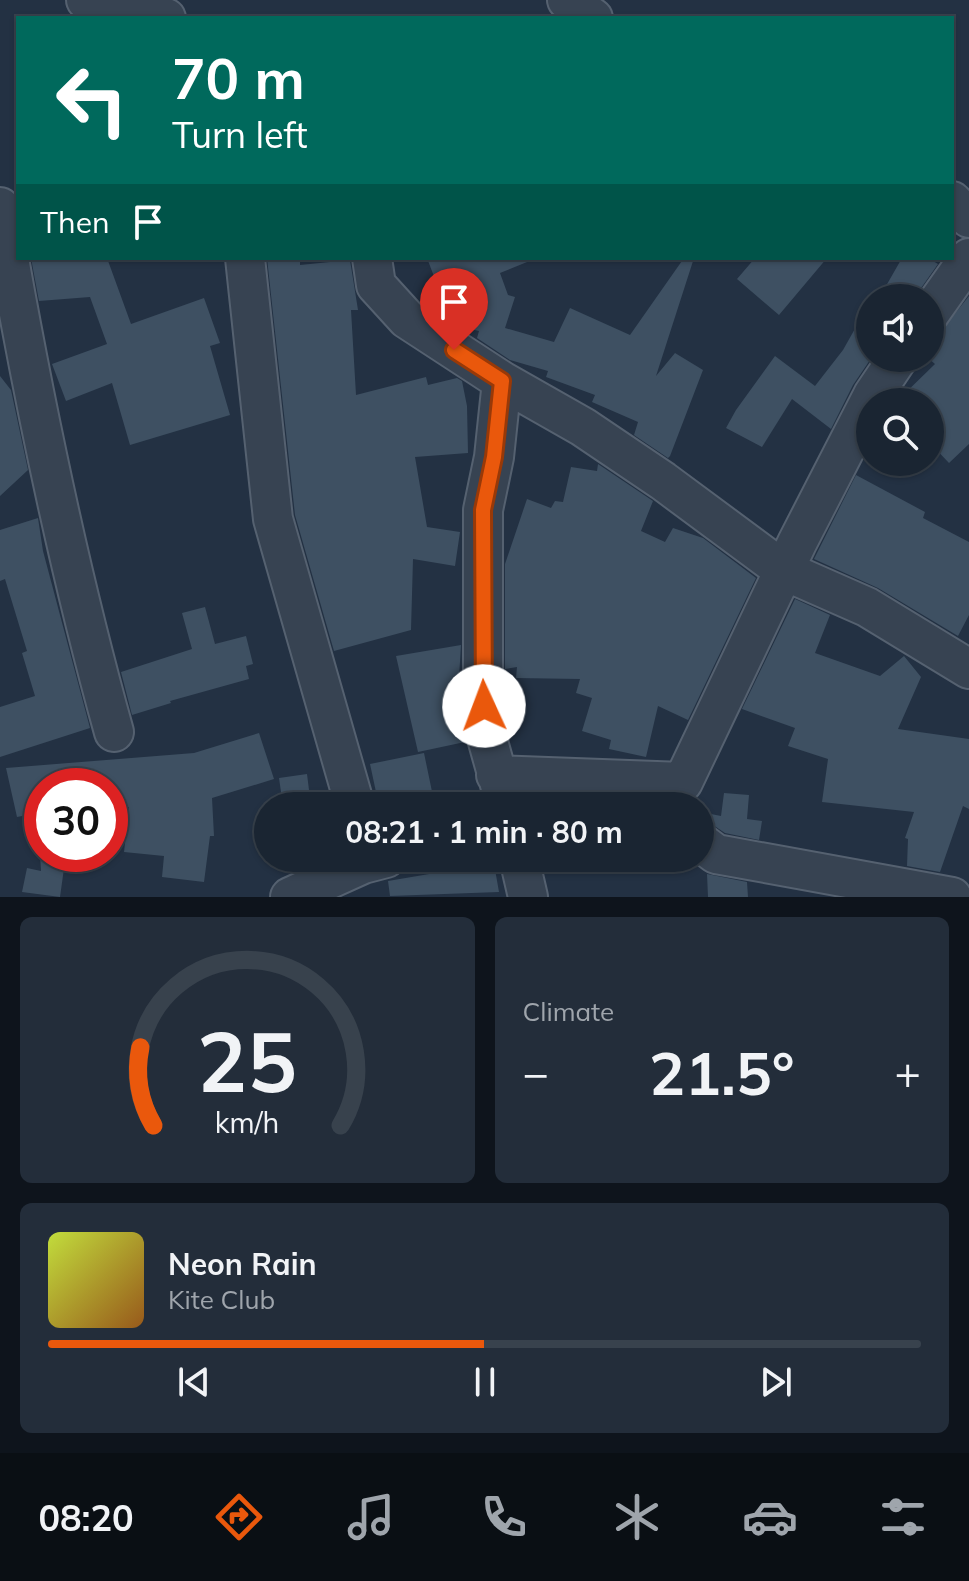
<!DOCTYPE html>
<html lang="en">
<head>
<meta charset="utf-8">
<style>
	body { margin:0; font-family:Mulish,sans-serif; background:#232d3a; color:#f1f3f6; height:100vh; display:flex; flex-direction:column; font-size:30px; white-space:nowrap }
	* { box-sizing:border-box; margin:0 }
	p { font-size:26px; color:#9fa5ac }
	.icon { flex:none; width:44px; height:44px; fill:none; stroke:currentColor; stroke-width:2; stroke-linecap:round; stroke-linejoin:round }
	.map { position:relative; height:897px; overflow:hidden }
	.drawer { display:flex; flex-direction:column; gap:20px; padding:20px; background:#0e141c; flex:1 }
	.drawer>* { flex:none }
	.top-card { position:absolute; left:16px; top:16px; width:938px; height:244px; border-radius:0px; box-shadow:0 2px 6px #0004,0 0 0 2px #38424d; background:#00695c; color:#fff; overflow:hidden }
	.tools { position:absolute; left:856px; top:284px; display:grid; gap:16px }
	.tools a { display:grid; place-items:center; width:88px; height:88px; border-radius:50%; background:#1a2532; box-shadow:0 2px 6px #0004,0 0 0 2px #38424d; font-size:40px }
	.speed { position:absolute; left:24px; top:768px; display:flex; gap:16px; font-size:40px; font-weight:700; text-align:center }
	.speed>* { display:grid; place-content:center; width:104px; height:104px; border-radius:50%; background:#1a2532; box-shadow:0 2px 6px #0004,0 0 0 2px #38424d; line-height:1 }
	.speed .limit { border:12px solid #d22; background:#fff; color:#111 }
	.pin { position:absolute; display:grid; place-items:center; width:68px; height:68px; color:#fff; margin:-82px -34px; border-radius:50% 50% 50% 0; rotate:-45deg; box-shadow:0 0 8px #0007 }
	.pin .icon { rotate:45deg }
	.me { position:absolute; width:88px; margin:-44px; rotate:358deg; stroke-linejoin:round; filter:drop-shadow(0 0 6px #0008) }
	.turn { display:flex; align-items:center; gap:28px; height:168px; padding:0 24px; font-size:36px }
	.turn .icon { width:104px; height:104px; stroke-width:2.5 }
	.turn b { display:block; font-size:56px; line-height:68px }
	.then { display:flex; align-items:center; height:76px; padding:0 24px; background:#0003; gap:16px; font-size:30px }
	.big { font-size:60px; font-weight:700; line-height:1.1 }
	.drawer .widget { flex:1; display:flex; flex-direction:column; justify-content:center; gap:12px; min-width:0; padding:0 28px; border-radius:12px; background:#232d3a }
	.drawer .dial { align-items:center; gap:0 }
	.dial svg { height:208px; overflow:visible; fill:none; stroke:#38424d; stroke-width:7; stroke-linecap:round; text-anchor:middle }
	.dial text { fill:#f1f3f6; stroke:none }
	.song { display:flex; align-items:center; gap:24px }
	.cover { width:96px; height:96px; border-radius:12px; background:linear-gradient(135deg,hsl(70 70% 55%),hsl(30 70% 35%)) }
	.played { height:8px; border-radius:4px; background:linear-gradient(90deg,#ea580c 50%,#38424d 50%) }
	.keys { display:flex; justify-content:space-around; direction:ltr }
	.heat { display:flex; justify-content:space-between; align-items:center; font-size:44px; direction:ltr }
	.drawer .tiles { flex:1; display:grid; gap:20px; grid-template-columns:1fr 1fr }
	.widget:last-child { grid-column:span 2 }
	.trip { position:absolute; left:254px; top:792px; width:460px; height:80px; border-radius:40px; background:#1a2532; box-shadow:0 2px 6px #0004,0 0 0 2px #38424d; font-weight:700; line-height:80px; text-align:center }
	.tabs { display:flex; height:128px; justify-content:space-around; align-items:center; background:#0a0f14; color:#9fa5ac }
	.tabs .icon { width:56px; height:56px }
	.tabs .selected { color:#ea580c }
	.tabs b { font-size:36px; color:#f1f3f6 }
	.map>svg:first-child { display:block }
	.building { fill:#3e5062 }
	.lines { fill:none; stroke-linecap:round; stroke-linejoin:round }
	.street-casing { stroke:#556170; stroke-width:42 }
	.street { stroke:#374352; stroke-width:38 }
	.route-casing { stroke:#983908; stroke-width:20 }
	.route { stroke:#ea580c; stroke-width:14 }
</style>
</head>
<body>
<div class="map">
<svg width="969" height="897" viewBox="0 0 969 897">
	<rect width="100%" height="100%" fill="#233143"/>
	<!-- building -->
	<path class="building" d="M31 258H107L131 324 204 298 220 343 210 346 230 415 130 445 112 383 66 401 52 364 107 344 90 297 39 301Z
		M267 258H300V265L350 260 358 310H351L356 395 426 377 428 385 457 378 462 381 467 406 468 453 415 457 427 527 460 532 455 566 413 559 411 630 334 651 295 515Z
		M427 258H532V260L500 273 508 295 515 297 505 328 554 342 570 308 630 335 684 258H694L656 376 675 353 703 370 670 456 668 458 634 435 638 422 592 402 595 395 546 377 548 371 510 360 477 338 479 331 457 326 463 287 441 295Z
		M755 258H827L779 315 737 279Z
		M902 258H928L938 264 914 298H908L886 286Z
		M969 296V444L949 463 930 443V402H896L935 364 928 358H930V345Z
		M870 302V360L853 385 831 429 792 399 762 447 726 428 736 410 775 356 815 386 843 350Z
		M0 376 11 390 28 470 0 496Z
		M598 464 653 501 641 531 665 542 673 528 703 538 756 578 688 720 658 706 646 757 609 749 611 740 582 731 592 698 576 693 580 679 516 678 517 667 505 669V564L527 499 551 508 555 501 563 502 571 467 597 471Z
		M856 475 925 512 923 518 969 542V615L958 636 878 588 814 559Z
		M38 518 43 551 90 728 0 757V707L35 696 22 653 27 651 5 579 0 581V530Z
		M795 599 830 615 815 653 880 676 904 656 921 677 898 729 969 739V809L963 806 940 872 907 866 908 839 905 838 914 812 822 802 828 759 788 746 795 728 742 709Z
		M205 607 215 644 246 636 253 664 246 666 249 679 170 701 171 703 132 715 121 672 192 649 182 613Z
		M461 645 459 678 465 742 418 752 396 656Z
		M259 733 274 779 212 798 214 836H210L204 882 162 877 164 856 124 852 129 807H110V786H42V812L17 817 6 768 194 753Z
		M424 753 435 806H379L370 764Z
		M307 774 311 806H283L279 778Z
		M724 793 749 795 747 819 762 821 759 840 725 833 710 823 711 814 721 816Z
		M40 854H66L60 897 22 892 27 868 41 871Z
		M432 858H493L499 892 390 896 388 881 435 873Z
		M707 874 747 882 748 897H708Z"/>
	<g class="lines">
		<!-- street casing -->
		<g class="street-casing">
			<path id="street" d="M86 0 109 11 166 18
				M567 0 593 18
				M952 201 969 218
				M0 207C30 383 66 560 114 732
				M245 258 273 519 355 806
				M372 258 376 285 407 319 502 381 583 427 663 481 783 570 867 607 969 669
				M930 313 969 258
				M502 381 494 457 483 510V682L485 731 506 806
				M496 775 683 782 797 543 873 395 898 358
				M700 842 716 854 952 897
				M519 858 528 897
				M290 897 363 864 386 858"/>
		</g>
		<!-- street -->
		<use href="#street" class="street"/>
	</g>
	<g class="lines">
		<!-- route casing -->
		<g class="route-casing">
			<path id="route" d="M454 350 502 381 494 457 483 510 484 706"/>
		</g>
		<!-- route -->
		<use href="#route" class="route"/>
	</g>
</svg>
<div class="tools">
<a><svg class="icon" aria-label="sound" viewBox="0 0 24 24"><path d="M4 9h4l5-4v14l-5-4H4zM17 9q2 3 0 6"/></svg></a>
<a><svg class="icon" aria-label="search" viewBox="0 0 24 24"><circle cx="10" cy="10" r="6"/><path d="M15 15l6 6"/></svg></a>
</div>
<div class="speed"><div class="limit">30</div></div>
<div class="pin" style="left:454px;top:350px;background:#d93025"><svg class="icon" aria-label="arrive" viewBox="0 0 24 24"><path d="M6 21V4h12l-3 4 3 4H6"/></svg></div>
<svg class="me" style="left:484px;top:706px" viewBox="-20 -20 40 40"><circle r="19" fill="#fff"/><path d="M0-13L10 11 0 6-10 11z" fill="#ea580c"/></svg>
<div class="trip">08:21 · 1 min · 80 m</div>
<div class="top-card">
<div class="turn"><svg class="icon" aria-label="left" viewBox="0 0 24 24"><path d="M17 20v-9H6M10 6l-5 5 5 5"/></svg><div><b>70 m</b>Turn left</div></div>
<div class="then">Then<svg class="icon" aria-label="arrive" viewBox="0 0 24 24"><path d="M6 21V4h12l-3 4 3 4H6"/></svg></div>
</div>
</div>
<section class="drawer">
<div class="tiles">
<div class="widget dial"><svg viewBox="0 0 100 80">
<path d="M14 69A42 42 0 1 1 86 69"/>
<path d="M14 69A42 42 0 0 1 9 39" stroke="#ea580c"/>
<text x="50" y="56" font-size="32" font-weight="700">25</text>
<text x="50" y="72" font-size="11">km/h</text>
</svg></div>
<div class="widget"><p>Climate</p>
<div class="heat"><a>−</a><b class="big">21.5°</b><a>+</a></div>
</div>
<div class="widget">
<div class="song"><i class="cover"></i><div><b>Neon Rain</b><p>Kite Club</p></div></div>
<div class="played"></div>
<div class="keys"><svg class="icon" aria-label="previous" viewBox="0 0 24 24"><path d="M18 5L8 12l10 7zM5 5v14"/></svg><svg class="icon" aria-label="pause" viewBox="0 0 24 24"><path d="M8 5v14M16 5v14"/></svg><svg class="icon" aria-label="next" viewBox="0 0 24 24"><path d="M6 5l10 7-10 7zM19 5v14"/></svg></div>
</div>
</div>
</section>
<nav class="tabs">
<b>08:20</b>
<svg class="icon selected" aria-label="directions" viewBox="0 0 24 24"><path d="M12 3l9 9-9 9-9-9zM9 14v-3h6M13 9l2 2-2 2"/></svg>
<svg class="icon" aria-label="music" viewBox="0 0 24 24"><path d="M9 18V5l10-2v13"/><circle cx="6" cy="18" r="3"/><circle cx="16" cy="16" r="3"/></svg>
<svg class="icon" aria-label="phone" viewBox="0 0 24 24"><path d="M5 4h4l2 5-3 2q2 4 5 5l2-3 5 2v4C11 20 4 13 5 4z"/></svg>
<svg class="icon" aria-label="climate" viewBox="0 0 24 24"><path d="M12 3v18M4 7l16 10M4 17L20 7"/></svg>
<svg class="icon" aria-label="car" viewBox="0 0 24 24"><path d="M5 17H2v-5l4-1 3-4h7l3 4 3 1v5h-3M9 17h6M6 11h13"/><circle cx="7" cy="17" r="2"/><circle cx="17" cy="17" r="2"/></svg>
<svg class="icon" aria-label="filters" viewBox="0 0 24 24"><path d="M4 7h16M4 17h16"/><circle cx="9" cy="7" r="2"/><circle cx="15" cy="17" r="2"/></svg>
</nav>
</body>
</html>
